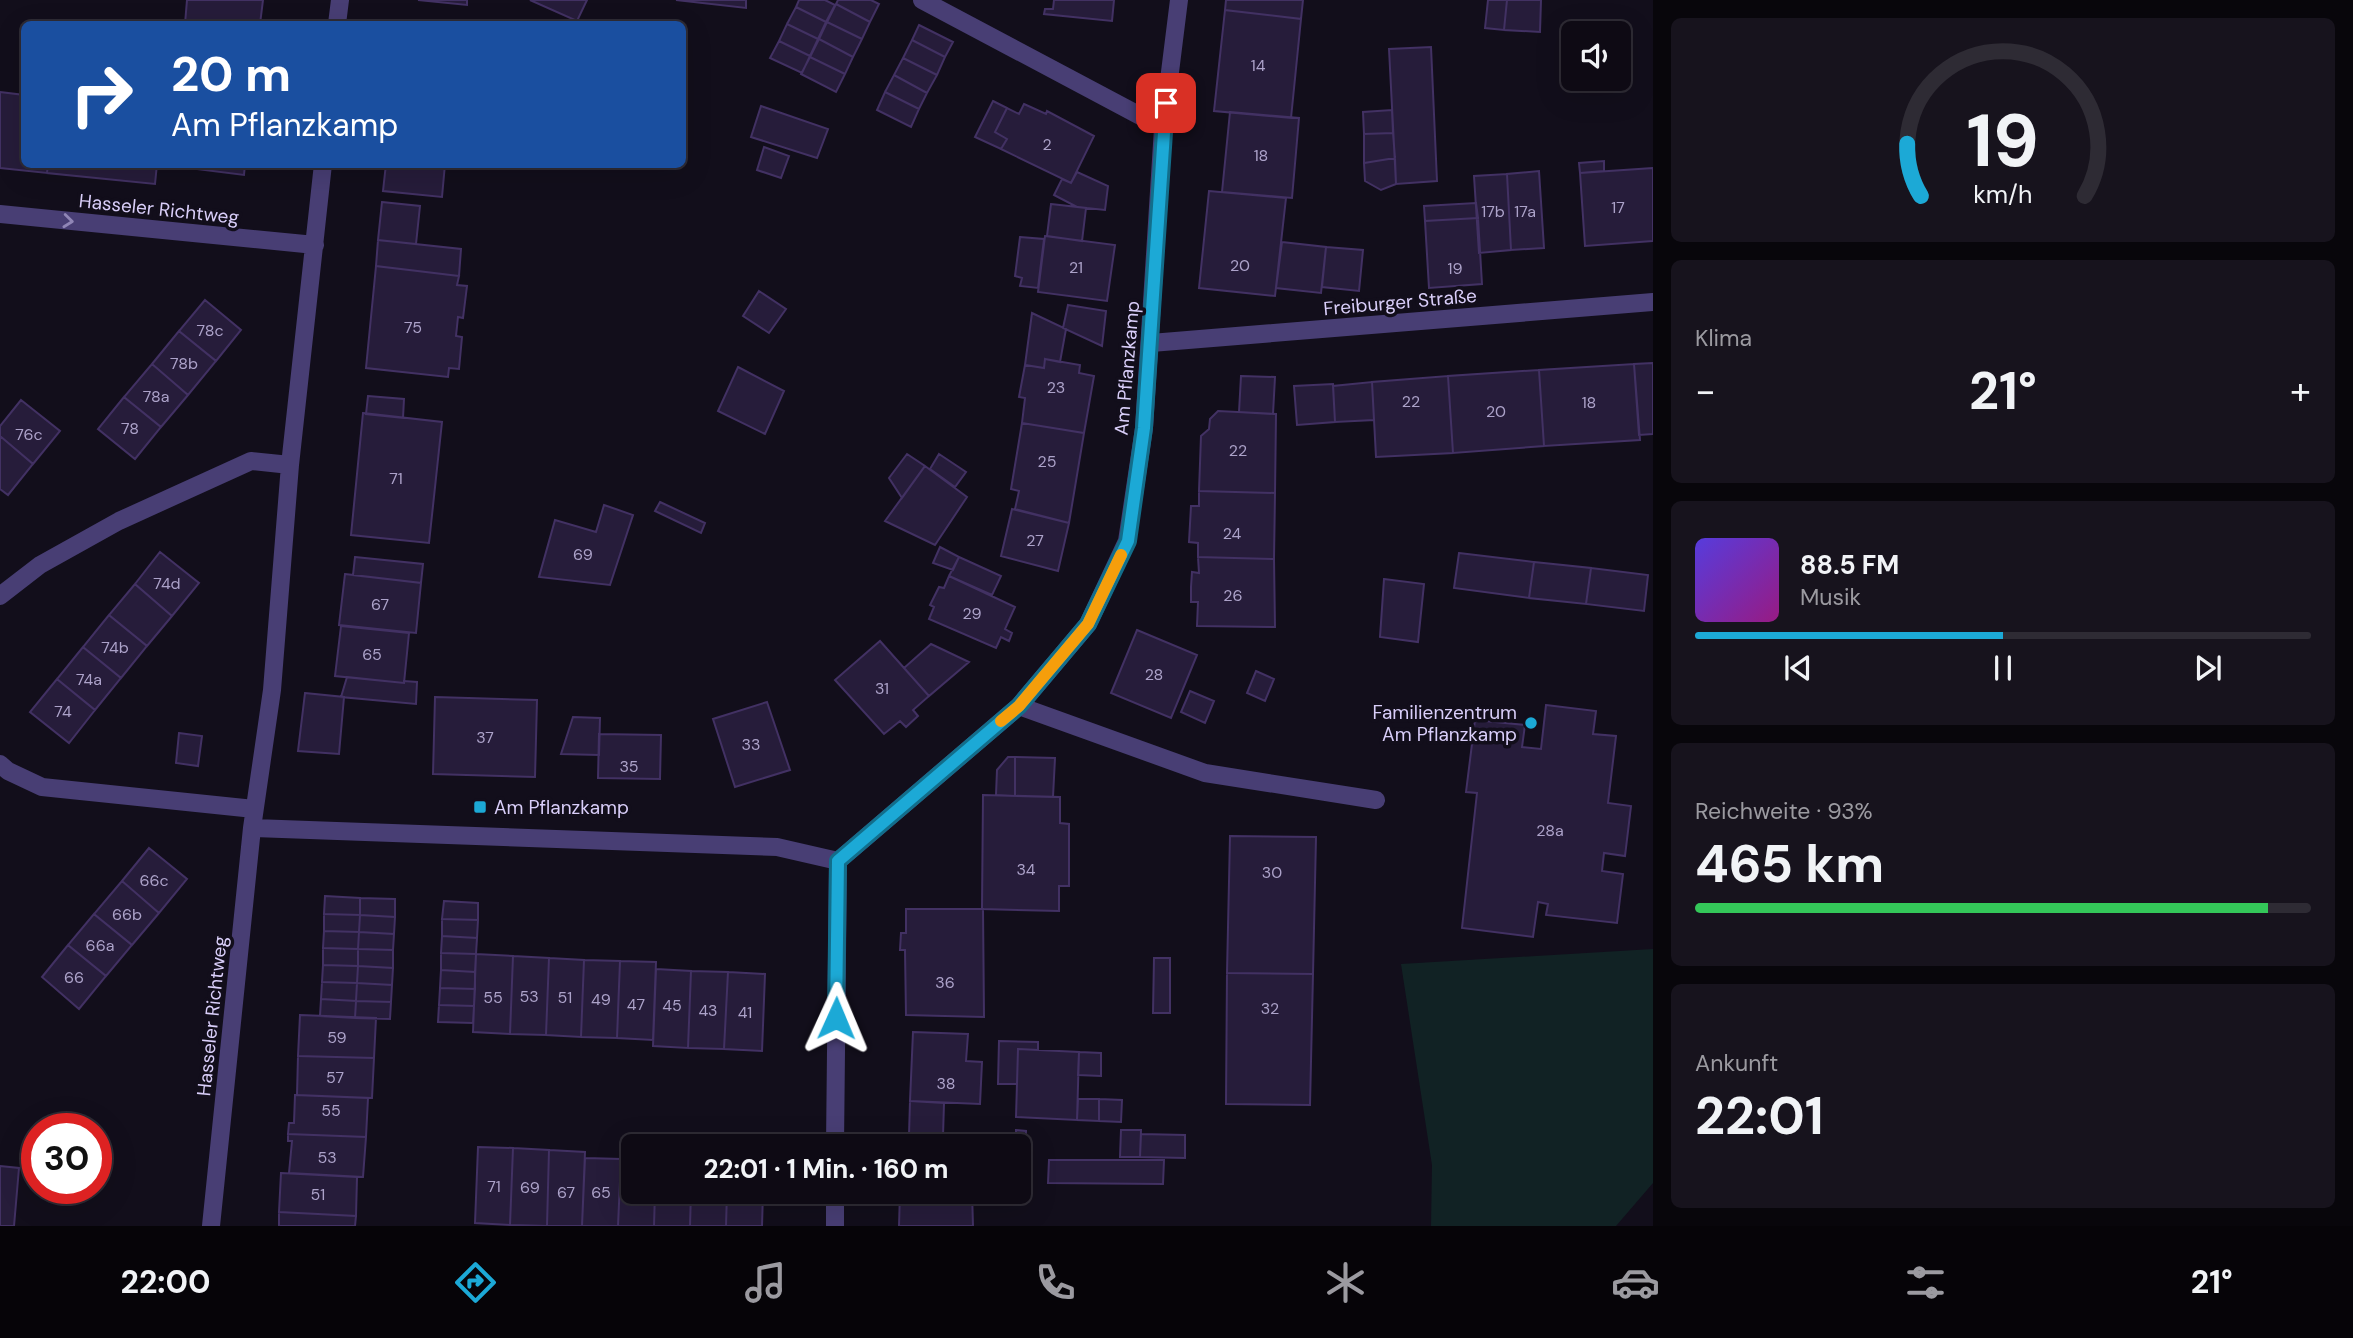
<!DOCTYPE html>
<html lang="de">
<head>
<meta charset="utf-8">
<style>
	body { margin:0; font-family:"DM Sans",sans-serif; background:#17131d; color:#f1f3f6; height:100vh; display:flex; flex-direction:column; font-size:26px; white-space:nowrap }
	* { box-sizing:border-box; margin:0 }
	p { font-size:23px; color:#9b9aa0 }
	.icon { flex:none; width:38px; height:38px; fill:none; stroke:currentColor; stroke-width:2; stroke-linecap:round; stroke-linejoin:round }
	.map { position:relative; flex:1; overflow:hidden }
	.details { display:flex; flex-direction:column; gap:18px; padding:18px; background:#08060b; width:700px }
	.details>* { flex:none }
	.banner { position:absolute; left:21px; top:21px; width:665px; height:147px; border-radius:10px; box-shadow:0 7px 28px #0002,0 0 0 2px #2e2b34; background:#1a4fa0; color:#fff; overflow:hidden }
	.tools { position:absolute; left:1561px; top:21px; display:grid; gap:14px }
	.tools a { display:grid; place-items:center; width:70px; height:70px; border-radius:10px; background:#0e0a14; box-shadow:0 7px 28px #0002,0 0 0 2px #2e2b34; font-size:35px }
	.speed { position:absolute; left:21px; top:1113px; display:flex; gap:14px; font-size:35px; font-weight:700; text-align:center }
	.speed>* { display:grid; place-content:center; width:91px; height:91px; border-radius:50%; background:#0e0a14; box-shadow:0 7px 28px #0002,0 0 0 2px #2e2b34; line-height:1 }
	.speed .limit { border:10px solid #d22; background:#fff; color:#111 }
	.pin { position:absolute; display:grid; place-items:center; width:60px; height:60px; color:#fff; margin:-30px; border-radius:14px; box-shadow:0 4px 10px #0006 }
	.me { position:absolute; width:77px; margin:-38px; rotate:1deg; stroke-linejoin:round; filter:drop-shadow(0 0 5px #0008) }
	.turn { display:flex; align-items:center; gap:24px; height:147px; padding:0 35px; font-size:32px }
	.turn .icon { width:91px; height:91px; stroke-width:2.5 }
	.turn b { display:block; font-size:49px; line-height:60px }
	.big { font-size:52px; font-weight:700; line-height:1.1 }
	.details .widget { flex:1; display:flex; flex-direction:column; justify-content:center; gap:10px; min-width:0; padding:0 24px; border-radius:10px; background:#17131d }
	.details .dial { align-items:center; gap:0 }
	.dial svg { height:182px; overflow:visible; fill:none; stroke:#2e2b34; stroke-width:7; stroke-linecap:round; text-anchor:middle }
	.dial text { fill:#f1f3f6; stroke:none }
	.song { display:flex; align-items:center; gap:21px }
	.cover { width:84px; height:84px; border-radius:10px; background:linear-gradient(135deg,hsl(250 70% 55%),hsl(310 70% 35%)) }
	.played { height:7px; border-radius:4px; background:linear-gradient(90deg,#1ca9d6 50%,#2e2b34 50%) }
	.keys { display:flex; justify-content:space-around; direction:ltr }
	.heat { display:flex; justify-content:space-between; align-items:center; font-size:38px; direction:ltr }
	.charge { height:10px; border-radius:5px; background:linear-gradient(90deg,#34c759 93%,#2e2b34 0) }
	.trip { position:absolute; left:621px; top:1134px; width:410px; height:70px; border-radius:10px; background:#0e0a14; box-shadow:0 7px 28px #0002,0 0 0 2px #2e2b34; font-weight:700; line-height:70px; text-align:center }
	.tabs { display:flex; height:112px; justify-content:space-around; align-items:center; background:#060408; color:#9b9aa0 }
	.tabs .icon { width:49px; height:49px }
	.tabs .on { color:#1ca9d6 }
	.tabs b { font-size:32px; color:#f1f3f6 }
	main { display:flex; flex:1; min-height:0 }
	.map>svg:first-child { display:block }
	.green { fill:#112224 }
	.building { fill:#261c3a; stroke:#423163; stroke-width:2 }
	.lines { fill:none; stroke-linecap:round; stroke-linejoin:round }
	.street { stroke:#483e74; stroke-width:18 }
	.oneway { stroke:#9086b6 }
	.route-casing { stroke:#126e8b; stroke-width:18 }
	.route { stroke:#1ca9d6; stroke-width:12 }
	.slow { stroke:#f59e0b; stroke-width:12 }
	.poi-dot { fill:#1ca9d6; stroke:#120e1b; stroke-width:2.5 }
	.labels { text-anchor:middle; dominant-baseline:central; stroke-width:7; stroke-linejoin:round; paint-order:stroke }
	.number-label { font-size:16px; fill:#aca2c9 }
	.street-label { font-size:19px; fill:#d9cef9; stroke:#120e1b }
	.poi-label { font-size:19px; fill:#d9cef9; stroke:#120e1b; text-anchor:end }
</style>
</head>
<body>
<main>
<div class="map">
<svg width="1653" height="1226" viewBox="0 0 1653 1226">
	<rect width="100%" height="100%" fill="#120e1b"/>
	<!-- green -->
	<path class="green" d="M1653 949V1183L1616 1226H1431L1432 1165 1401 964Z"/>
	<!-- building -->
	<path class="building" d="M187 0H263L260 24H185Z
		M418 0H467V5Z
		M530 0H587L577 21Z
		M676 0H746V8Z
		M799 0H825L835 5 826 22 796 7Z
		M838 0H871L879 4 870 22 836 4Z
		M1054 0H1114L1112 21 1044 14 1045 9H1053Z
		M1226 0H1303L1301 19 1225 10Z
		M1488 0H1507L1504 30 1485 28Z
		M1507 0H1541L1540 32 1504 30Z
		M836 4 870 22 862 39 827 22Z
		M796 7 826 22 818 39 787 24Z
		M1225 10 1301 19 1291 118 1214 111Z
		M827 22 862 39 853 57 819 39Z
		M787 24 818 39 810 56 779 41Z
		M919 25 953 42 945 57 912 40Z
		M819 39 853 57 845 74 810 57Z
		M912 40 945 57 937 75 903 58Z
		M779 41 810 56 802 73 770 58Z
		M1431 47 1437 181 1396 184 1389 49Z
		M810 57 845 74 836 92 801 74Z
		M903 58 937 75 927 93 894 75Z
		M894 75 927 93 919 109 885 92Z
		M0 92 24 95V164H48L47 173 0 168Z
		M885 92 919 109 911 127 877 110Z
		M993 101 1007 108 995 132 1007 139 1001 149 975 137Z
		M1024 104 1046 114 1047 111 1094 136 1071 183 1001 149 1007 139 995 132 1007 108 1019 114Z
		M761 106 828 129 817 158 751 137Z
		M1392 110 1393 133 1364 134 1363 112Z
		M1230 112 1299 118 1292 198 1222 192Z
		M1393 133 1395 158 1364 163V134Z
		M764 147 789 156 781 178 757 170Z
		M1395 158 1396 184 1381 190 1365 181 1364 163Z
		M1604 161V171L1580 173 1579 163Z
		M48 164H157L155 184 47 173Z
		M157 164H245L244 175Z
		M386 164H445L442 197 383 191Z
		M1653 168V241L1585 246 1580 173Z
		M1539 171 1544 248 1511 250 1507 174Z
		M1077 172 1108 186 1105 210 1077 207 1054 195 1062 179 1071 183Z
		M1507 174 1511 250 1479 253 1474 176Z
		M1209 191 1286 198 1275 296 1199 288Z
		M382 202 420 206 416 244 378 240Z
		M1476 203 1478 218 1425 221 1424 206Z
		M1051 204 1086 208 1082 241 1047 236Z
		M1478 218 1482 284 1429 288 1425 221Z
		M1045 236 1115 245 1107 301 1038 292Z
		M1020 237 1044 239 1038 288 1020 286 1022 278 1015 276Z
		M378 240 461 249 459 276 376 266Z
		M1282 242 1326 247 1321 293 1276 288Z
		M1326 247 1363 250 1359 291 1322 287Z
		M376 266 459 276 457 285 467 286 463 318 458 317 456 336 462 337 459 369 449 368 448 377 366 368Z
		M759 291 786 309 769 333 743 316Z
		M205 300 241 330 216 361 179 331Z
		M1068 305 1106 311 1102 346 1063 328Z
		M1032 313 1066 329 1060 362 1045 359 1044 368 1025 365Z
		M179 331 216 361 188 395 152 364Z
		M1045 359 1080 365 1079 373 1094 376 1084 433 1022 423 1025 398 1019 397 1025 365 1044 368Z
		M1653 363V434L1639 435 1634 364Z
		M152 364 188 395 161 427 124 397Z
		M1634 364 1640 440 1544 446 1539 370Z
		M738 367 784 391 765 434 718 411Z
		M1539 370 1544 446 1453 453 1448 376Z
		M1241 376 1275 377 1273 414 1239 412Z
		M1448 376 1453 453 1376 457 1372 382Z
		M1372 382 1374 420 1335 422 1333 386Z
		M1333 384 1335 422 1297 425 1294 386Z
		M368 396 404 399 403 418 366 414Z
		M124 397 161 427 135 459 98 429Z
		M21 400 60 431 33 464 0 436V426Z
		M1218 411 1276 414 1275 493 1199 491 1201 436 1209 429 1210 419Z
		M363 413 442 422 429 543 351 535Z
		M1022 423 1084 433 1069 523 1015 509 1019 491 1011 489Z
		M0 436 33 464 8 495 0 489Z
		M907 454 925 466 902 498 889 478Z
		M939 454 966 472 955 487 930 469Z
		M925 466 967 497 935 545 885 521Z
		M1199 491 1275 493 1274 559 1198 557V543L1189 542 1191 506H1199Z
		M660 502 705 523 701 533 655 511Z
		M604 505 633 515 610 585 539 577 555 520 596 532Z
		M1012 509 1069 523 1058 571 1001 556Z
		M940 547 959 557 953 570 933 563Z
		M160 552 199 583 172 616 135 584Z
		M1459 553 1534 562 1529 598 1454 588Z
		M355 557 423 564 421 583 353 575Z
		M959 557 1001 576 992 595 949 576Z
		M1198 557 1274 559 1275 627 1197 626 1198 602H1191V587L1192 572 1199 573Z
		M1534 562 1591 568 1586 604 1529 598Z
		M1591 568 1648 575 1644 611 1586 604Z
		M345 574 421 583 416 633 339 625Z
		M949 576 1015 607 1005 629 1012 633 1009 641 1001 637 996 648 929 619 934 607 930 605 939 587 944 588Z
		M1384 579 1424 584 1418 642 1380 637Z
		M135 584 172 616 147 646 109 615Z
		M109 615 147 646 121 678 83 647Z
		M341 626 409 633 404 683 335 676Z
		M1137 630 1197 655 1171 718 1111 693Z
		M880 641 929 696 913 710 918 716 906 727 900 721 884 734 835 680Z
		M931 644 969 662 929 696 904 668Z
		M83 647 121 678 95 710 57 679Z
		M1256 671 1274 679 1265 701 1247 693Z
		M347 677 404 683V681L417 682 416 704 341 697Z
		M57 679 95 710 69 743 30 712Z
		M1190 691 1214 701 1205 723 1181 712Z
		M305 693 344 697 339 754 298 751Z
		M435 697 537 700 535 777 433 774Z
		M767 702 790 770 735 787 713 719Z
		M1546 705 1596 711 1593 734 1616 736 1608 803 1631 806 1625 856 1604 853 1602 871 1623 874 1617 923 1546 915 1548 904 1538 902 1533 937 1462 928 1477 793 1466 792 1475 720 1525 725 1522 747 1541 749Z
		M573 717 600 718 599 755 561 754Z
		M179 733 202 736 198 766 176 763Z
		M599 734 661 735 660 779 598 778Z
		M1008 757H1015V796L996 795 997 770Z
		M1015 757 1055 758 1053 797 1015 796Z
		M983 795 1060 797V823L1069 824V886H1059V911L982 909Z
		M1230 836 1316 837 1313 974 1227 973Z
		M149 848 187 879 159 913 122 881Z
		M122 881 159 913 132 945 94 914Z
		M325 896 360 898V915L324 914Z
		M360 898 395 899V917L360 915Z
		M444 901 478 903V920L442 919Z
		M906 909H983L984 1017 906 1015 905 950H900L901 933H906Z
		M94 914 132 945 106 976 68 945Z
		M324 914 360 915 359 932 324 931Z
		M360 915 395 917 394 934 359 932Z
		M442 919 478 920 477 938 442 936Z
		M324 931 359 932 358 949 323 948Z
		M359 932 394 934 393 950 358 949Z
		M442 936 477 938 476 954 441 953Z
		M68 945 106 976 79 1009 42 977Z
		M323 948 358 949V966L323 965Z
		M358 949 393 950V968L358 966Z
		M441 953 476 954 475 972 441 970Z
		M476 954 513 956 510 1034 473 1032Z
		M513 956 549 958 546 1035 510 1034Z
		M549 958 584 960 581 1037 546 1035Z
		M1154 958H1170V1013H1153Z
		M584 960 620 961 617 1038 581 1037Z
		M620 961 656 962 653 1040 617 1038Z
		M323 965 358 966 357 983 322 982Z
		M358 966 393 968 392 985 357 983Z
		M656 969 691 971 688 1048 653 1046Z
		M441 970 475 972V989L440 988Z
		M691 971 728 972 724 1049 688 1048Z
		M728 972 765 974 762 1051 724 1049Z
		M1227 973 1313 974 1310 1105 1226 1104Z
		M322 982 357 983 356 1001 321 999Z
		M357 983 392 985 391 1002 356 1001Z
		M440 988 475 989 474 1006 439 1005Z
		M321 999 356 1001 355 1018 320 1016Z
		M356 1001 391 1002 390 1019 355 1018Z
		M439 1005 474 1006 473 1023 438 1022Z
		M300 1015 376 1018 374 1058 298 1056Z
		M913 1032 968 1034 966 1061 982 1062 980 1104 910 1101Z
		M999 1041 1038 1042V1050L1018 1049 1017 1084H998Z
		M1018 1049 1079 1052 1077 1120 1016 1117Z
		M1079 1052 1101 1053V1076L1078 1075Z
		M298 1056 374 1058 372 1098 297 1095Z
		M295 1095 368 1098 366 1137 288 1134 289 1123H294Z
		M1078 1099H1099V1121L1077 1120Z
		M1099 1099 1122 1100 1121 1122 1099 1121Z
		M910 1101 944 1103 943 1136 909 1135Z
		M1016 1130 1026 1131 1025 1155H1018V1146H1016Z
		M1121 1130H1141L1140 1157H1120Z
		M288 1134 366 1137 363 1177 289 1173 292 1141H288Z
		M1141 1134 1185 1135V1158L1140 1157Z
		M909 1135 943 1136V1146H908Z
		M765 1140H785L784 1146H765Z
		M478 1147 513 1148 510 1225 475 1223Z
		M513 1148 549 1150 547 1226 510 1225Z
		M549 1150 585 1152 582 1226H547Z
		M585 1158 621 1159 618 1226H582Z
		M621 1159H634V1192H655L654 1226H618Z
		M1049 1160H1164L1163 1184 1048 1183Z
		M0 1166 19 1168 14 1226H0Z
		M281 1173 357 1177 356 1216 279 1212Z
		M655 1192H691L690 1226H654Z
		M691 1192H727L726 1226H690Z
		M727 1192H763L762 1226H726Z
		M900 1192H972L973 1226H899Z
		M279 1212 356 1216 355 1226H279Z"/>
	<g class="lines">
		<!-- street -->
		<path class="street" d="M922 0 1163 128
			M337 24 340 0
			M0 214 315 245
			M1151 343 1653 302
			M0 596 40 565 119 521 251 461 290 465
			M1019 706 1205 773 1376 800
			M0 764 8 771 42 787 254 809
			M252 828 777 847 838 861
			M835 1146 838 861 1019 706 1088 624 1127 541 1144 428 1163 128 1179 0
			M211 1226 252 828 272 690 290 465 323 164
			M835 1226V1192"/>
	</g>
	<!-- one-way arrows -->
	<defs><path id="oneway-chevron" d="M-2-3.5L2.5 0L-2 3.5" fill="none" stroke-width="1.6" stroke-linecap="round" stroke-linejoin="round" transform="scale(1.75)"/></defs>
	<use class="oneway" href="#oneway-chevron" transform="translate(68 221) rotate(6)"/>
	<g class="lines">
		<!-- route casing -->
		<g class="route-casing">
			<path id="route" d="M836 1018 838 861 1019 706 1088 624 1128 541 1144 428 1166 103"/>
		</g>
		<!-- route -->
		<use href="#route" class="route"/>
		<!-- slow -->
		<path class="slow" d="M1001 721 1019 706 1088 624 1121 555"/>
	</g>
	<!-- markers -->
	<g class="poi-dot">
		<circle cx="1531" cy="723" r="7"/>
		<rect x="473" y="800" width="14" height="14" rx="3.5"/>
	</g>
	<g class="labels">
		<!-- number labels -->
		<g class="number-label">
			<text x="1258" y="65">14</text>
			<text x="1047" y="144">2</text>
			<text x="1261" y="155">18</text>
			<text x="1618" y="207">17</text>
			<text x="1493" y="211">17b</text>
			<text x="1525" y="211">17a</text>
			<text x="1240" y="265">20</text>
			<text x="1076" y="267">21</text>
			<text x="1455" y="268">19</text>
			<text x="413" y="327">75</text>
			<text x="210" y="330">78c</text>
			<text x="184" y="363">78b</text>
			<text x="1056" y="387">23</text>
			<text x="156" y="396">78a</text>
			<text x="1411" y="401">22</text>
			<text x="1589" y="402">18</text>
			<text x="1496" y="411">20</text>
			<text x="130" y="428">78</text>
			<text x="29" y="434">76c</text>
			<text x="1238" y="450">22</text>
			<text x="1047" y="461">25</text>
			<text x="396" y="478">71</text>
			<text x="1232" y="533">24</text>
			<text x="1035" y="540">27</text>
			<text x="583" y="554">69</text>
			<text x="167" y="583">74d</text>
			<text x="1233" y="595">26</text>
			<text x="380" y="604">67</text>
			<text x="972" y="613">29</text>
			<text x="115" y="647">74b</text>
			<text x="372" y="654">65</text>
			<text x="1154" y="674">28</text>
			<text x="89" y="679">74a</text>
			<text x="882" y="688">31</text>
			<text x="63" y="711">74</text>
			<text x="485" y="737">37</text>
			<text x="751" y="744">33</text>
			<text x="629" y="766">35</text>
			<text x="1550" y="830">28a</text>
			<text x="1026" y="869">34</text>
			<text x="1272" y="872">30</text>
			<text x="154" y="880">66c</text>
			<text x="127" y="914">66b</text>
			<text x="100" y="945">66a</text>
			<text x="74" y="977">66</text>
			<text x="945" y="982">36</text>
			<text x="529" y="996">53</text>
			<text x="493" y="997">55</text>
			<text x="565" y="997">51</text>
			<text x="601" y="999">49</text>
			<text x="636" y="1004">47</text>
			<text x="672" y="1005">45</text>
			<text x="1270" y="1008">32</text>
			<text x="708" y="1010">43</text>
			<text x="745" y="1012">41</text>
			<text x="337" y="1037">59</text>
			<text x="335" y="1077">57</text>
			<text x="946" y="1083">38</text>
			<text x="331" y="1110">55</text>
			<text x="327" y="1157">53</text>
			<text x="494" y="1186">71</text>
			<text x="530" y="1187">69</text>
			<text x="566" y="1192">67</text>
			<text x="601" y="1192">65</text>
			<text x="318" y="1194">51</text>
		</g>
		<!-- street labels -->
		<g class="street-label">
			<text transform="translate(159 209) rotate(6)">Hasseler Richtweg</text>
			<text transform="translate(1400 302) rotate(-5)">Freiburger Straße</text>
			<text transform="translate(1127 368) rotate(-85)">Am Pflanzkamp</text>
			<text transform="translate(212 1016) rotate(-84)">Hasseler Richtweg</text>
		</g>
		<!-- poi labels -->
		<g class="poi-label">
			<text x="1517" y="712">Familienzentrum<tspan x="1517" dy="22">Am Pflanzkamp</tspan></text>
			<text x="494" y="807" text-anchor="start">Am Pflanzkamp</text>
		</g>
	</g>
</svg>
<div class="tools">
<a><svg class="icon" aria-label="sound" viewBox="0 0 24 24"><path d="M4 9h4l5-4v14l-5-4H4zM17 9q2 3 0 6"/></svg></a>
</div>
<div class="speed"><div class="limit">30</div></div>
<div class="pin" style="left:1166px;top:103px;background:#d93025"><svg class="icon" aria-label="arrive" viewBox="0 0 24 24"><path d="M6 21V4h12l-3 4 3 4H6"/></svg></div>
<svg class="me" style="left:836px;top:1018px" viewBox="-20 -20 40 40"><path d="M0-17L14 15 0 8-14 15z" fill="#1ca9d6" stroke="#fff" stroke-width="4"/></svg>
<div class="trip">22:01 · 1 Min. · 160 m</div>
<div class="banner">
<div class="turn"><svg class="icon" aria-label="right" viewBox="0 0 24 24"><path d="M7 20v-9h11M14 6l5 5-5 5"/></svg><div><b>20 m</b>Am Pflanzkamp</div></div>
</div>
</div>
<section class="details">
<div class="widget dial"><svg viewBox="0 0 100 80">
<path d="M14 69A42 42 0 1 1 86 69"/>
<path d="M14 69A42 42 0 0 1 8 46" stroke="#1ca9d6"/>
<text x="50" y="56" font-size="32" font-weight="700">19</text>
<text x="50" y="72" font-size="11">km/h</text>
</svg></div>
<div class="widget"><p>Klima</p>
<div class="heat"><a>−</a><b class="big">21°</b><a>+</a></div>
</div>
<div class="widget">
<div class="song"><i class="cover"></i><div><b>88.5 FM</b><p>Musik</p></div></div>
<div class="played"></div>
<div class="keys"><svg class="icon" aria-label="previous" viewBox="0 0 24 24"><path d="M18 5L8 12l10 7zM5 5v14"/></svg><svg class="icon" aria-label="pause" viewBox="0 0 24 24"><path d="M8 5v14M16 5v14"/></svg><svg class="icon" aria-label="next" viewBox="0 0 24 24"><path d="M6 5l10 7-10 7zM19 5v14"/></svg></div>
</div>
<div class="widget"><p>Reichweite · 93%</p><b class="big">465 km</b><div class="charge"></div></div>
<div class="widget"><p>Ankunft</p><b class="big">22:01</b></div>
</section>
</main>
<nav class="tabs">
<b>22:00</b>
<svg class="icon on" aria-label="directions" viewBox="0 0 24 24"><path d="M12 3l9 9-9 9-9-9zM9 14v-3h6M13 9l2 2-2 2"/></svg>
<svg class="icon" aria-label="music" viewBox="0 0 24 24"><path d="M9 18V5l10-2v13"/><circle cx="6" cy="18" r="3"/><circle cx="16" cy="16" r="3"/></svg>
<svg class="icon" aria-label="phone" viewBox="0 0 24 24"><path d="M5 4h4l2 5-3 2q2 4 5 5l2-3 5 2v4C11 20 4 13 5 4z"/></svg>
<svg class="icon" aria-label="climate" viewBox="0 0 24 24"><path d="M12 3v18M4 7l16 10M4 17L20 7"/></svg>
<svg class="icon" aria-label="car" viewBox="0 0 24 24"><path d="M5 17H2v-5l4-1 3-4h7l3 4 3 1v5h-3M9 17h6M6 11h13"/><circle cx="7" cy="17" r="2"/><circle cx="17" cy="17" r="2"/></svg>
<svg class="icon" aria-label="filters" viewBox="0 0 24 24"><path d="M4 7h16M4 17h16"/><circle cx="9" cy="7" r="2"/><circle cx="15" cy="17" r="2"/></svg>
<b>21°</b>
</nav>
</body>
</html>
